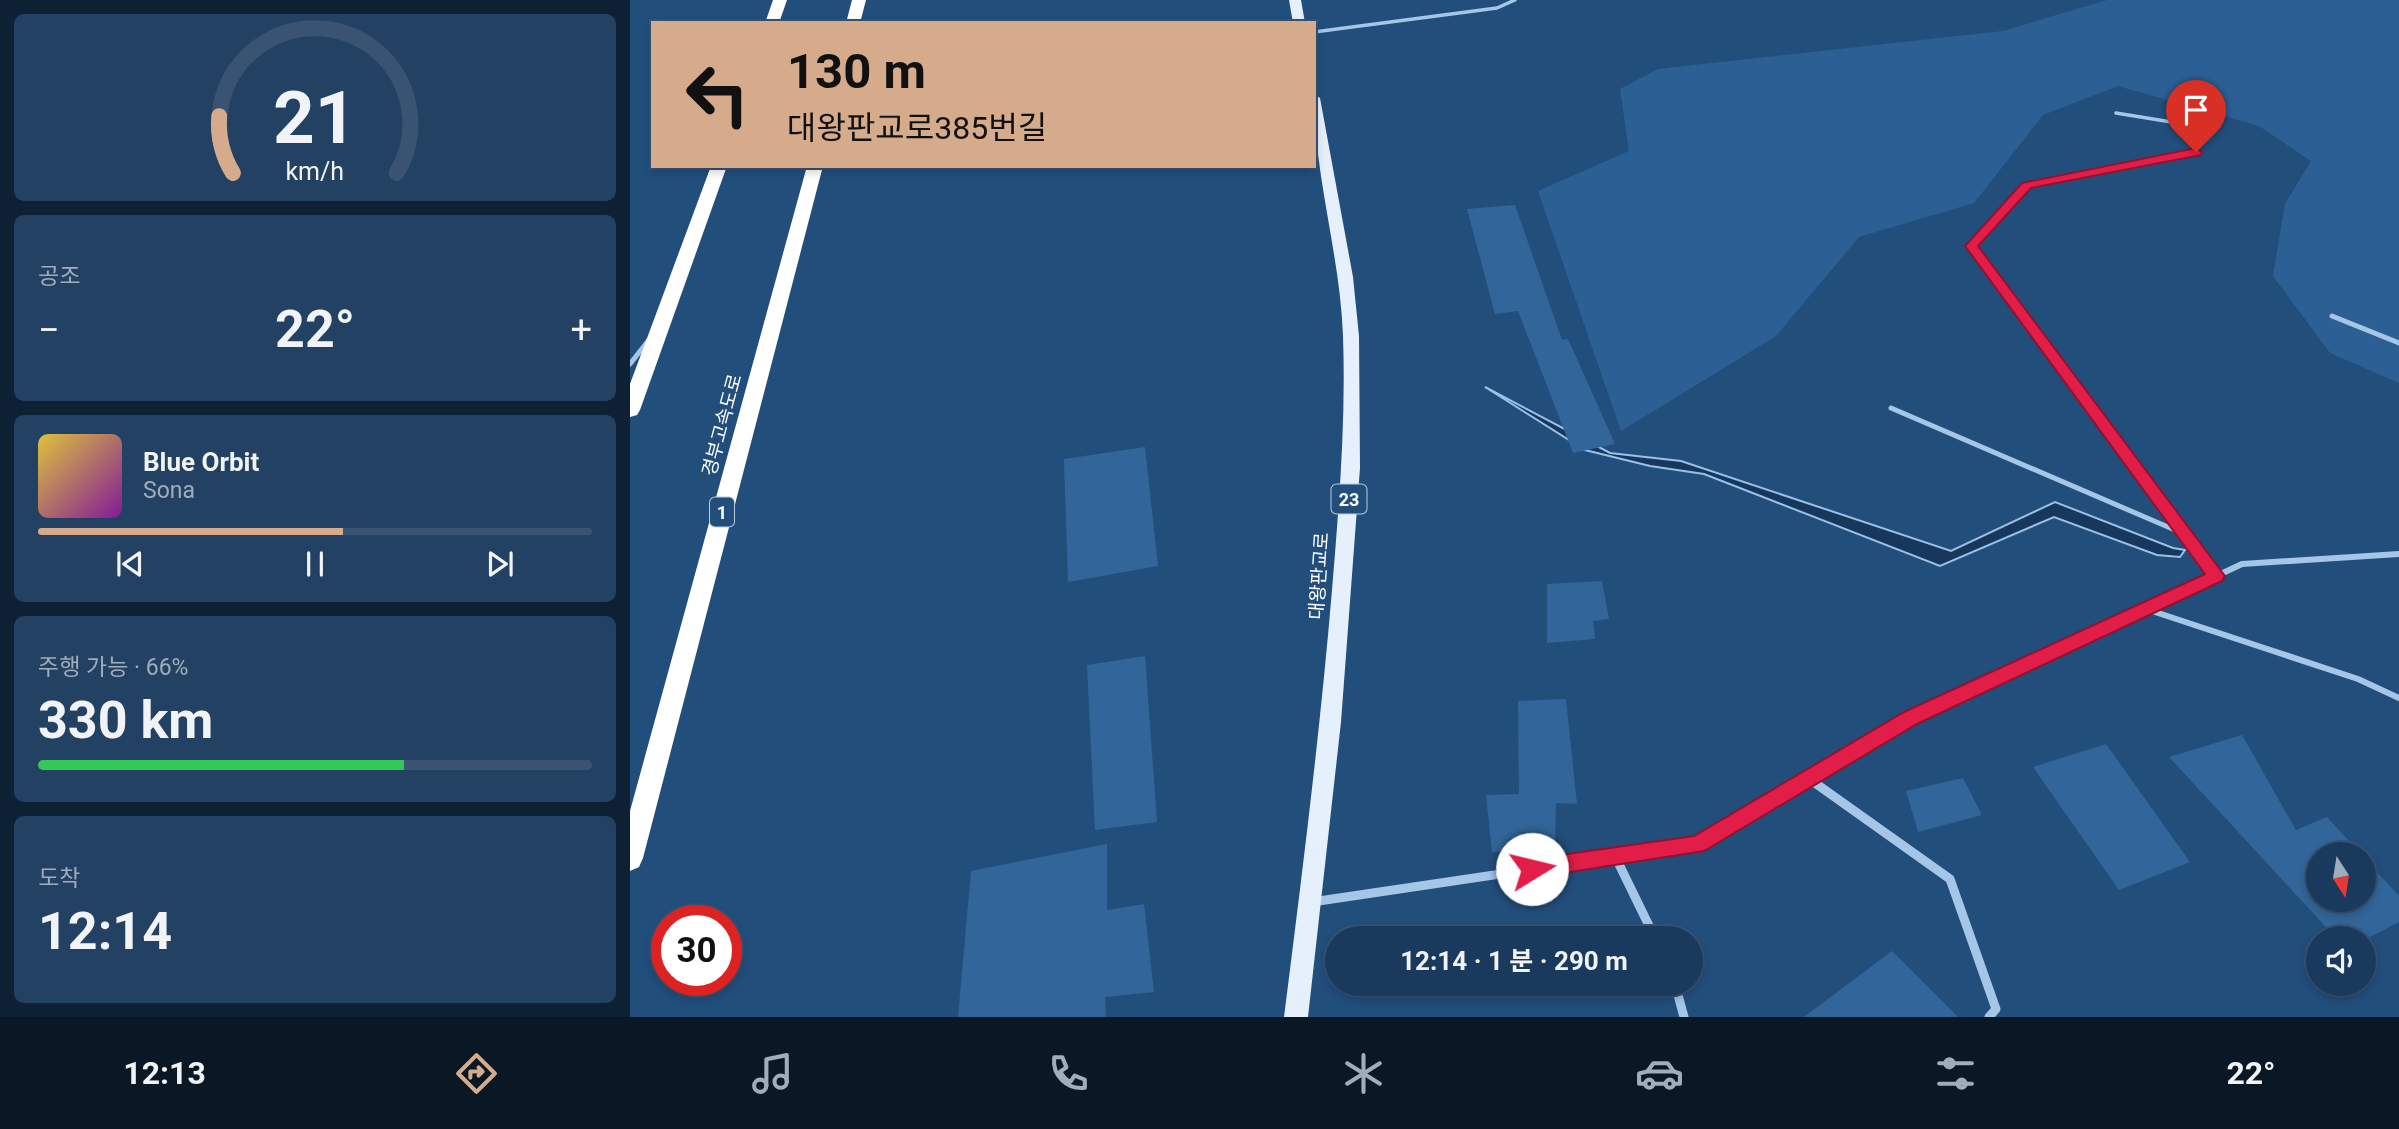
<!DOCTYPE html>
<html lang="ko">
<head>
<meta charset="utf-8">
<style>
	body { margin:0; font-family:Roboto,"Noto Sans KR",sans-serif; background:#234163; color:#f1f3f6; height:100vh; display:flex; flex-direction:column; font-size:26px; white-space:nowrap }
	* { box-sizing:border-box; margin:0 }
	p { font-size:23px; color:#9fadbc }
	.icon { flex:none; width:38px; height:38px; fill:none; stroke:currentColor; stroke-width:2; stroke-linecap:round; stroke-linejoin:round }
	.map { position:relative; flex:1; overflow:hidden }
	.panel { display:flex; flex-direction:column; gap:14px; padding:14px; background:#0e2033; width:630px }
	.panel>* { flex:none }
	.hud { position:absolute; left:21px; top:21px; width:665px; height:147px; border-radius:0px; box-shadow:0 4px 10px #0003,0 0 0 2px #385472; background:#d6ab8b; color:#111; overflow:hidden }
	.needle { width:46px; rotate:168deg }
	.tools { position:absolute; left:1676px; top:842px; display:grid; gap:14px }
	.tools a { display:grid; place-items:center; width:70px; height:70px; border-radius:50%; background:#1a3a5d; box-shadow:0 4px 10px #0003,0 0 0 2px #385472; font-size:35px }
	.speed { position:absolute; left:21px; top:905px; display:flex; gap:14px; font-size:35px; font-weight:700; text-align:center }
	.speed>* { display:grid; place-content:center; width:91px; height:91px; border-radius:50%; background:#1a3a5d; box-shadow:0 4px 10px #0003,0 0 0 2px #385472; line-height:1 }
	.speed .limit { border:10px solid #d22; background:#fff; color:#111 }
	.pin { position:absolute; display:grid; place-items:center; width:60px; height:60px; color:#fff; margin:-72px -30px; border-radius:50% 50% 50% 0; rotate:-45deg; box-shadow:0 0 7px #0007 }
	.pin .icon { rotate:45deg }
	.me { position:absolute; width:77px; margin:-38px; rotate:81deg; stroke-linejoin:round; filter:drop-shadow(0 0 5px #0008) }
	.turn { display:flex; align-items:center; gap:24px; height:147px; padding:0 21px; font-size:32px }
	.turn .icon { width:91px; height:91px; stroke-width:2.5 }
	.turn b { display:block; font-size:49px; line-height:60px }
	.big { font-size:52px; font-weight:700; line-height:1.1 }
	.panel .tile { flex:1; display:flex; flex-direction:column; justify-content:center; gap:10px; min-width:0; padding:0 24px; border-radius:10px; background:#234163 }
	.panel .dial { align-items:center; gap:0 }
	.dial svg { height:182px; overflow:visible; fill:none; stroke:#385472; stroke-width:7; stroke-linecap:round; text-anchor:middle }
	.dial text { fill:#f1f3f6; stroke:none }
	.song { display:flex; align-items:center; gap:21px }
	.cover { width:84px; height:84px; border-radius:10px; background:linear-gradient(135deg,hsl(50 70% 55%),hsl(290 70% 35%)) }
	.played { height:7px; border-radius:4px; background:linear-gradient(90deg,#d6ab8b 55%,#385472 55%) }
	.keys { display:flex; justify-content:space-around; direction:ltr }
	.heat { display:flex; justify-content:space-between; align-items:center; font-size:38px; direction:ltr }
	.charge { height:10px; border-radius:5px; background:linear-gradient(90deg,#34c759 66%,#385472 0) }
	.trip { position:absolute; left:695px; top:926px; width:378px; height:70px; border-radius:35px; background:#1a3a5d; box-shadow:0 4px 10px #0003,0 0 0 2px #385472; font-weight:700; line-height:70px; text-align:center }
	.menu { display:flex; height:112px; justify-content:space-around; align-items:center; background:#0a1725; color:#9fadbc }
	.menu .icon { width:49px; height:49px }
	.menu .on { color:#d6ab8b }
	.menu b { font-size:32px; color:#f1f3f6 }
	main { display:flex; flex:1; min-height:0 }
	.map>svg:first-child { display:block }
	.green { fill:#2c6094 }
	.water { fill:#17385c; stroke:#99c1e7; stroke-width:2 }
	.building { fill:#326599 }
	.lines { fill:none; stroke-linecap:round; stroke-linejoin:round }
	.lane-far2 { stroke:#a5c6e6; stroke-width:3.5 }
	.lane-far1 { stroke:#a5c6e6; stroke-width:5 }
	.lane { stroke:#a5c6e6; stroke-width:6 }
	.street-far1 { stroke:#a5c6e6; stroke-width:6 }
	.street { stroke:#a5c6e6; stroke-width:9 }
	.primary { fill:#e6f0fd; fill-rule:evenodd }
	.highway { fill:#fff; fill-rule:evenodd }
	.route { fill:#e11d48; stroke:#92132f; stroke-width:2 }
	.labels { text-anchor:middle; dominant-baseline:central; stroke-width:7; stroke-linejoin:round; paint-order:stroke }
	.shield { fill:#224e7c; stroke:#bdcad8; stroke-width:2 }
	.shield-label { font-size:18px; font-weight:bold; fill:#fff }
	.street-label { font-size:19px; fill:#fff; stroke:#224e7c }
</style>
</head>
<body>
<main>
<section class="panel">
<div class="tile dial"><svg viewBox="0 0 100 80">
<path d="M14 69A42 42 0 1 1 86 69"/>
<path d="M14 69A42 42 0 0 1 8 44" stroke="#d6ab8b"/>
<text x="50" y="56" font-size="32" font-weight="700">21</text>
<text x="50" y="72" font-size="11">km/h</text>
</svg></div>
<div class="tile"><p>공조</p>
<div class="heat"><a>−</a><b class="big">22°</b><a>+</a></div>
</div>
<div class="tile">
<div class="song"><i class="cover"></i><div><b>Blue Orbit</b><p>Sona</p></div></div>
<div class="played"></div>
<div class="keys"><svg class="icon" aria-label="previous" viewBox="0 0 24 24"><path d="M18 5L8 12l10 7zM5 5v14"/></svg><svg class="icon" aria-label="pause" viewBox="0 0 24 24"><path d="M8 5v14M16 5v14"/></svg><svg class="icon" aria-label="next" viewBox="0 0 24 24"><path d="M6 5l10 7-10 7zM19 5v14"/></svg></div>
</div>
<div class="tile"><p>주행 가능 · 66%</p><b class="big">330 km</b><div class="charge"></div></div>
<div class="tile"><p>도착</p><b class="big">12:14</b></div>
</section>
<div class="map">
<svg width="1769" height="1017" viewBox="0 0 1769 1017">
	<rect width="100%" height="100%" fill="#224e7c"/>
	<!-- green -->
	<path class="green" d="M1477 0H1769V383L1700 353 1643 276 1655 204 1681 161 1629 126 1488 86 1413 115 1344 203 1229 237 1146 336 991 431 908 191 999 151 990 89 1028 69 1373 31Z"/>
	<!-- water -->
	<path class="water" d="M855 387 980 453 1051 461 1321 551 1425 502 1543 548 1555 550 1550 557 1527 555 1424 517 1310 566 1074 474 1020 466 955 450Z"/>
	<!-- building -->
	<path class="building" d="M885 205 932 340 938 339 985 444 943 453 888 311 865 314 837 209Z
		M515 447 528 566 438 582 434 459Z
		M972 581 979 619 963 621 965 639 917 643V584Z
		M515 656 527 822 465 830 457 665Z
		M936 699 947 804 926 803 925 849 862 852 856 795 889 794 888 701Z
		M1612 735 1666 830 1697 817 1731 854H1689V900H1734V858L1769 896V922L1738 938H1706L1539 757Z
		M1476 744 1560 862 1489 890 1403 767Z
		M1333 778 1352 815 1288 832 1276 791Z
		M477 844V910L514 904 524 992 475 997 476 1017H328L341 871Z
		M1262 951 1328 1017H1174Z"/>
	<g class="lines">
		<!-- lane-far2 -->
		<path class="lane-far2" d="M684 32 867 8 885 0
			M1352 261 1341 246 1396 185 1566 152 1572 127 1486 113"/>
		<!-- lane-far1 -->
		<path class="lane-far1" d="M1351 260 1586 576
			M1702 316 1769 343
			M0 364 18 341
			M1261 408 1552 533"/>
		<!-- lane -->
		<path class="lane" d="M1516 609 1728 679 1769 698"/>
		<!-- street-far1 -->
		<path class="street-far1" d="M1548 594 1612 564 1769 554"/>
		<!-- street -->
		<path class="street" d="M1178 778 1320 879 1366 1009 1359 1017
			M985 856 1025 938
			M682 902 1067 845 1280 718 1552 592
			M1045 984 1054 1017"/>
		<!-- primary -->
		<path class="primary" d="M659 0H671L675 23H663Z
			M684 94 690 98 723 277 729 336 730 468 711 722 678 1017H654C672 875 690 733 702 590 709 506 716 421 713 336 710 254 684 176 684 94Z"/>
		<!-- highway -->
		<path class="highway" d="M143 0H157L149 23H135Z
			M222 0H236L230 23H216Z
			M81 166H97L10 410 7 415 0 417V384Z
			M177 166H193L13 858 9 867 0 871V811Z"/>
	</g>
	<!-- route -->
	<path class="route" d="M1566 148 1572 152 1571 155 1401 188 1348 246 1592 572 1595 576 1592 581 1287 724 1074 851 902 878 895 876 892 869 895 862 902 859 1064 836 1274 712 1575 574 1335 246 1392 183Z"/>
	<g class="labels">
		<!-- shield labels -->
		<g class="shield">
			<rect x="701.5" y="484.5" width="35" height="29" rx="5"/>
			<rect x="80" y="497.5" width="24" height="29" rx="5"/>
		</g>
		<g class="shield-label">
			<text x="719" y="499">23</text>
			<text x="92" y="512">1</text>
		</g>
		<!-- street labels -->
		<g class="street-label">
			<text transform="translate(92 425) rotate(-75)">경부고속도로</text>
			<text transform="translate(689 576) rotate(-86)">대왕판교로</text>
		</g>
	</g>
</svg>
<div class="tools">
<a><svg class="needle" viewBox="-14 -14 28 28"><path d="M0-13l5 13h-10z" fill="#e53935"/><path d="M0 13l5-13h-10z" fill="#9fadbc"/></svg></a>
<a><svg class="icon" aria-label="sound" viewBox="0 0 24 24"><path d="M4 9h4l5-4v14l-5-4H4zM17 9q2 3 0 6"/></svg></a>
</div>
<div class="speed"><div class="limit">30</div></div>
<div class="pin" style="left:1566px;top:152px;background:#d93025"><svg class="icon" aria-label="arrive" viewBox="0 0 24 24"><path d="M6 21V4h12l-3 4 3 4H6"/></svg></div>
<svg class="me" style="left:902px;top:869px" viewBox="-20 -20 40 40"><circle r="19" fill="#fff"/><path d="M0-13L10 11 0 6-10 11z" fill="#e11d48"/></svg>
<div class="trip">12:14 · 1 분 · 290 m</div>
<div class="hud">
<div class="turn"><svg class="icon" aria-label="left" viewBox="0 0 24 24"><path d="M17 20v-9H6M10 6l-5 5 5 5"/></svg><div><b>130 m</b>대왕판교로385번길</div></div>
</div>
</div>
</main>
<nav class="menu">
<b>12:13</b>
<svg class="icon on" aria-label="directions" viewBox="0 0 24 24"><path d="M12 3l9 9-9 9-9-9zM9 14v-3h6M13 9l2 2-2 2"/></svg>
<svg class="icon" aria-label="music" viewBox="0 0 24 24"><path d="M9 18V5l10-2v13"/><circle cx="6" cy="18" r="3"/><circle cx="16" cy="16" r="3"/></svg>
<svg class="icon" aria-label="phone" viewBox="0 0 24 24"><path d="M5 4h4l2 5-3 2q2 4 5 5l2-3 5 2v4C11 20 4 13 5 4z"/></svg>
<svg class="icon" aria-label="climate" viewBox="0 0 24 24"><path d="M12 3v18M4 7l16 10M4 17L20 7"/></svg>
<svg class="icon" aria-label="car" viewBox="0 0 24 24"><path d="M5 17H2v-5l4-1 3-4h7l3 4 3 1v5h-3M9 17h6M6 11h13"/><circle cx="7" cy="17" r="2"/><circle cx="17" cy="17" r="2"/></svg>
<svg class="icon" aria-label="filters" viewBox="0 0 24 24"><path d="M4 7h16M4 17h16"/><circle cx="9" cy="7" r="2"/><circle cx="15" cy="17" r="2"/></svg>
<b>22°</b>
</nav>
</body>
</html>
